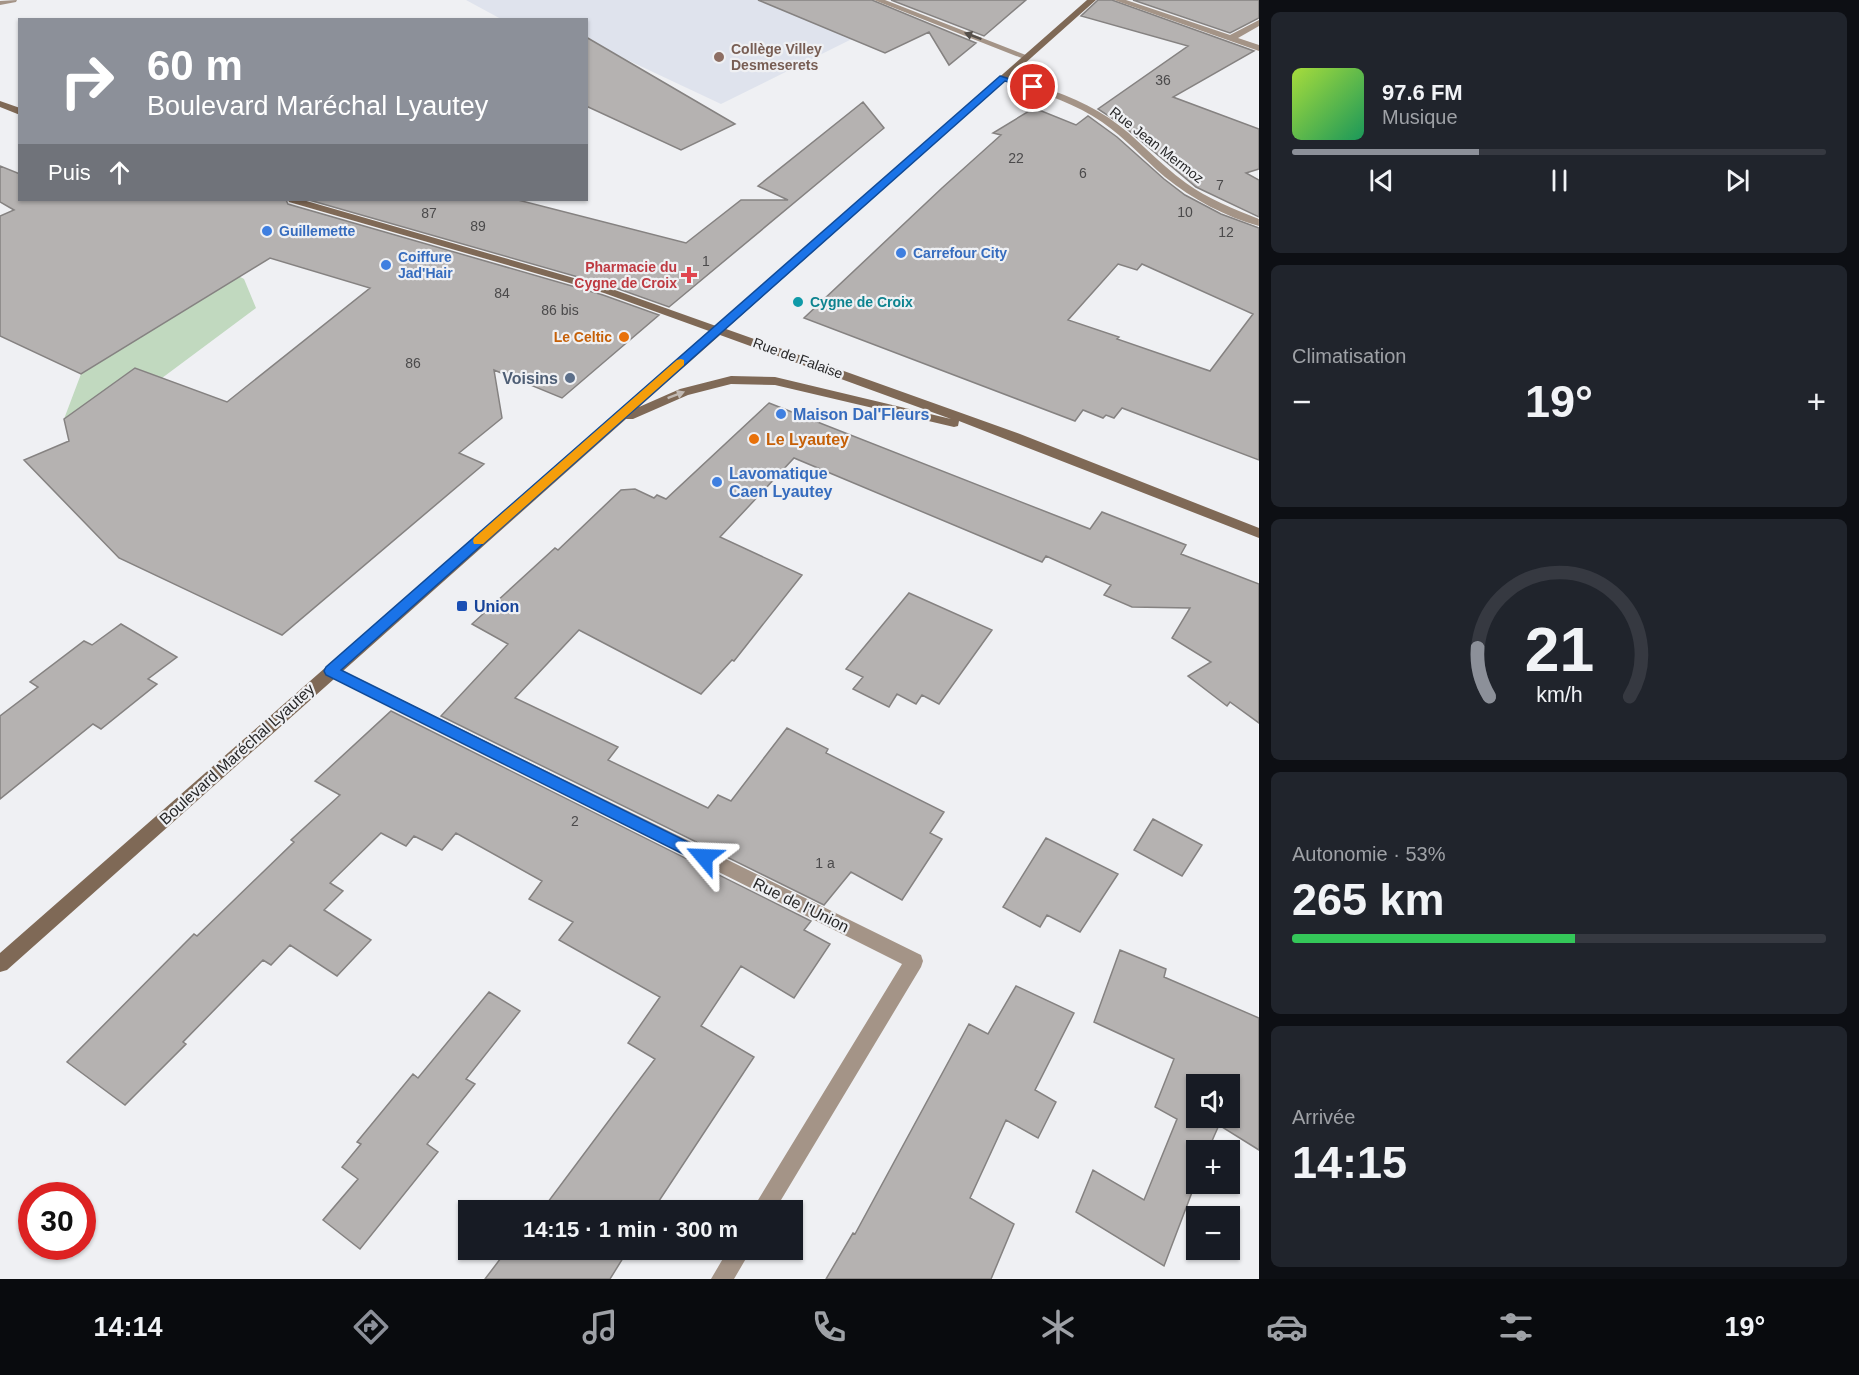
<!DOCTYPE html>
<html lang="fr">
<head>
<meta charset="utf-8">
<style>
	body { margin:0; font-family:Helvetica,sans-serif; background:#20242c; color:#f1f3f6; height:100vh; display:flex; flex-direction:column; font-size:22px; white-space:nowrap }
	* { box-sizing:border-box; margin:0 }
	p { font-size:20px; color:#9ea1a6 }
	.icon { flex:none; width:33px; height:33px; fill:none; stroke:currentColor; stroke-width:2; stroke-linecap:round; stroke-linejoin:round }
	.map { position:relative; flex:1; overflow:hidden }
	.drawer { display:flex; flex-direction:column; gap:12px; padding:12px; background:#0d0f14; width:600px }
	.drawer>* { flex:none }
	.hud { position:absolute; left:18px; top:18px; width:570px; height:183px; border-radius:0px; box-shadow:0 2px 4px #0004; background:#8c9099; color:#fff; overflow:hidden }
	.tools { position:absolute; left:1186px; top:1074px; display:grid; gap:12px }
	.tools a { display:grid; place-items:center; width:54px; height:54px; border-radius:0px; background:#171b24; box-shadow:0 2px 4px #0004; font-size:30px }
	.speed { position:absolute; left:18px; top:1182px; display:flex; gap:12px; font-size:30px; font-weight:700; text-align:center }
	.speed>* { display:grid; place-content:center; width:78px; height:78px; border-radius:50%; background:#171b24; box-shadow:0 2px 4px #0004; line-height:1 }
	.speed .limit { border:9px solid #d22; background:#fff; color:#111 }
	.pin { position:absolute; display:grid; place-items:center; width:51px; height:51px; color:#fff; margin:-26px; border:3px solid #fff; border-radius:50%; box-shadow:0 2px 6px #0007 }
	.me { position:absolute; width:66px; margin:-33px; rotate:296deg; stroke-linejoin:round; filter:drop-shadow(0 0 4px #0008) }
	.turn { display:flex; align-items:center; gap:21px; height:126px; padding:0 30px; font-size:27px }
	.turn .icon { width:78px; height:78px; stroke-width:2.5 }
	.turn b { display:block; font-size:42px; line-height:51px }
	.then { display:flex; align-items:center; height:57px; padding:0 30px; background:#0003; gap:12px; font-size:22px }
	.big { font-size:45px; font-weight:700; line-height:1.1 }
	.drawer .tile { flex:1; display:flex; flex-direction:column; justify-content:center; gap:9px; min-width:0; padding:0 21px; border-radius:9px; background:#20242c }
	.drawer .dial { align-items:center; gap:0 }
	.dial svg { height:156px; overflow:visible; fill:none; stroke:#363941; stroke-width:7; stroke-linecap:round; text-anchor:middle }
	.dial text { fill:#f1f3f6; stroke:none }
	.song { display:flex; align-items:center; gap:18px }
	.cover { width:72px; height:72px; border-radius:9px; background:linear-gradient(135deg,hsl(80 70% 55%),hsl(150 70% 35%)) }
	.played { height:6px; border-radius:3px; background:linear-gradient(90deg,#8c9099 35%,#363941 35%) }
	.keys { display:flex; justify-content:space-around; direction:ltr }
	.heat { display:flex; justify-content:space-between; align-items:center; font-size:33px; direction:ltr }
	.charge { height:9px; border-radius:4px; background:linear-gradient(90deg,#34c759 53%,#363941 0) }
	.trip { position:absolute; left:458px; top:1200px; width:345px; height:60px; border-radius:0px; background:#171b24; box-shadow:0 2px 4px #0004; font-weight:700; line-height:60px; text-align:center }
	.menu { display:flex; height:96px; justify-content:space-around; align-items:center; background:#090b0e; color:#9ea1a6 }
	.menu .icon { width:42px; height:42px }
	.menu .current { color:#8c9099 }
	.menu b { font-size:27px; color:#f1f3f6 }
	main { display:flex; flex:1; min-height:0 }
	.map>svg:first-child { display:block }
	.built { fill:#dfe3ed }
	.green { fill:#c1d9bf }
	.building { fill:#b5b2b1; stroke:#858281; stroke-width:1.5; fill-rule:evenodd }
	.lines { fill:none; stroke-linecap:round; stroke-linejoin:round }
	.minor { fill:#a49487; fill-rule:evenodd }
	.secondary { fill:#7f6956; fill-rule:evenodd }
	.oneway { fill:#534e4a }
	.oneway2 { fill:#c2bab4 }
	.route { fill:#1a73e8; stroke:#114b97; stroke-width:1.5 }
	.slow { fill:#f59e0b }
	.education-dot { fill:#8d6e63; stroke:#eff0f3; stroke-width:2 }
	.shop-dot { fill:#3f7fe0; stroke:#eff0f3; stroke-width:2 }
	.health-dot { fill:#e0444e; stroke:#eff0f3; stroke-width:2 }
	.culture-dot { fill:#0f9aa8; stroke:#eff0f3; stroke-width:2 }
	.food-dot { fill:#e8710a; stroke:#eff0f3; stroke-width:2 }
	.service-dot { fill:#5c6f8a; stroke:#eff0f3; stroke-width:2 }
	.transit-dot { fill:#1a4fb4; stroke:#eff0f3; stroke-width:2 }
	.labels { text-anchor:middle; dominant-baseline:central; stroke-width:4.5; stroke-linejoin:round; paint-order:stroke }
	.far-education-label { font-size:14px; font-weight:bold; fill:#785e54; stroke:#eff0f3; text-anchor:start }
	.number-label { font-size:14px; fill:#4b4a4b }
	.far-street-label { font-size:14px; fill:#282829; stroke:#eff0f3 }
	.far-shop-label { font-size:14px; font-weight:bold; fill:#366cbe; stroke:#eff0f3; text-anchor:start }
	.far-health-label { font-size:14px; font-weight:bold; fill:#be3a42; stroke:#eff0f3; text-anchor:end }
	.far-culture-label { font-size:14px; font-weight:bold; fill:#0d838f; stroke:#eff0f3; text-anchor:start }
	.far-food-label { font-size:14px; font-weight:bold; fill:#c56008; stroke:#eff0f3; text-anchor:end }
	.service-label { font-size:16px; font-weight:bold; fill:#4e5e75; stroke:#eff0f3; text-anchor:end }
	.shop-label { font-size:16px; font-weight:bold; fill:#366cbe; stroke:#eff0f3; text-anchor:start }
	.food-label { font-size:16px; font-weight:bold; fill:#c56008; stroke:#eff0f3; text-anchor:start }
	.transit-label { font-size:16px; font-weight:bold; fill:#164399; stroke:#eff0f3; text-anchor:start }
	.street-label { font-size:16px; fill:#282829; stroke:#eff0f3 }
</style>
</head>
<body>
<main>
<div class="map">
<svg width="1259" height="1279" viewBox="0 0 1259 1279">
	<rect width="100%" height="100%" fill="#eff0f3"/>
	<!-- built -->
	<path class="built" d="M466 0H856L882 24 721 104 587 41 586 20 501 19Z"/>
	<!-- green -->
	<path class="green" d="M227 270 244 279 256 308 162 378 135 368 64 419 81 374 218 290Z"/>
	<!-- building -->
	<path class="building" d="M758 0H872L976 43 949 65 929 32 885 53Z
		M891 0H1026L984 36Z
		M1098 0H1112L1254 51 1173 97 1259 129V169L1246 173 1259 180V217L1196 187 1121 124 1098 109 1188 46 1081 16Z
		M1133 0H1259V18L1230 33Z
		M586 37 735 124 681 150 586 106Z
		M863 102 884 128 669 307 613 287 309 200H518L686 243 741 200H788L758 186Z
		M1034 108 1076 125 1088 116 1117 137 1164 179 1185 195 1221 214 1259 228V460L1122 408 1114 418 1106 415 1103 418 1083 410 1075 421 804 318 942 188 1001 135 993 133ZM1118 264 1137 270 1142 264 1253 314 1210 371 1117 339 1119 337 1068 320Z
		M0 166 20 174V200H286L288 204 603 295 659 315 562 398 494 370 502 418 459 453 484 464 282 635 119 558 24 460 69 441 64 419 135 368 227 402 370 288 270 258 81 374 0 336V216L14 210 0 202Z
		M769 403 1090 529 1102 512 1186 545 1181 554 1259 584V723L1230 702 1227 706 1188 676 1211 662 1172 638 1190 608 1132 607 1104 595 1111 585 1046 556 1042 562 794 458 720 537 802 575 734 661 732 660 701 694 579 630 515 698 618 747 608 760 708 808 718 795 731 801 787 728 828 749 826 753 944 812 930 833 942 839 902 900 851 872 824 905 441 716 508 644 472 624 555 548 558 550 621 490 635 489 654 498 657 495 666 499Z
		M909 593 992 630 939 704 922 695 916 704 897 694 889 707 853 689 863 677 846 669Z
		M121 624 177 657 148 679 157 684 101 729 93 724 0 799V716L38 687 30 682 84 641 92 645Z
		M391 711 811 921 804 930 830 944 794 998 741 966 701 1026 754 1057 653 1210H542L655 1059 628 1043 660 997 559 940 573 922 529 899 542 881 456 833 442 850 414 836 406 846 381 833 330 883 343 891 324 910 371 940 337 976 290 945 271 965 263 960 183 1042 186 1044 125 1105 67 1062 194 934 197 936 294 842 291 840 340 795 315 781Z
		M1153 819 1202 845 1182 876 1134 850Z
		M1046 838 1118 874 1080 932 1047 915 1040 927 1003 907Z
		M1120 950 1166 969 1164 977 1259 1018V1150L1219 1125 1208 1150H1197V1179L1164 1266 1076 1212 1093 1170 1144 1200 1177 1119 1155 1107 1174 1059 1094 1022ZM1197 1084H1230V1118H1197Z
		M1016 986 1074 1013 1035 1090 1056 1102 1038 1138 1006 1120 970 1198 1014 1224 991 1279H826L853 1233 855 1234 969 1024 988 1034Z
		M489 992 520 1011 466 1079 475 1084 427 1144 438 1152 360 1249 323 1220 358 1179 342 1167 361 1144 357 1142 413 1074 418 1078Z
		M507 1250H628L610 1279H485Z"/>
	<g class="lines">
		<!-- minor -->
		<path class="minor" d="M17 0 16 2 0 5V1Z
			M874 0H885L1031 57 1024 59Z
			M1114 0H1126L1230 35 1259 20V26L1238 38 1259 45V51Z
			M1003 75C1039 85 1078 97 1109 118 1137 137 1158 163 1186 183 1208 199 1234 209 1259 219V226C1226 217 1192 199 1165 177 1144 159 1125 138 1102 122 1072 101 1035 91 1000 80V76Z
			M331 665 921 955 923 961 921 967 775 1210H752L902 964 326 675 323 671 326 667Z
			M728 1250H751L734 1279H711Z"/>
		<!-- secondary -->
		<path class="secondary" d="M1087 0H1096L726 329 1020 434 1259 528V538L959 421 958 426 954 427 775 385 731 384 688 395 633 419H626L7 970 0 972V953L709 331 604 293 289 202 288 200H303L612 289 716 326ZM720 335 951 419 775 377 731 376 680 389 639 407Z
			M0 101 20 108V115L0 107Z"/>
	</g>
	<!-- one-way arrows -->
	<defs><path id="oneway-solid" d="M-6-.8H1V-3.2L6.5 0L1 3.2V.8H-6Z" transform="scale(1.5)"/></defs>
	<use class="oneway" href="#oneway-solid" transform="translate(973 36) rotate(-159)"/>
	<use class="oneway2" href="#oneway-solid" transform="translate(676 395) rotate(-21)"/>
	<!-- route -->
	<path class="route" d="M1000 76 1037 87 1033 89 1005 81 341 670 710 853 712 857 710 862 704 864 699 862 326 675 324 671 326 667Z"/>
	<!-- slow -->
	<path class="slow" d="M681 359 684 360V365L483 544H474L473 541 474 538 677 360Z"/>
	<!-- markers -->
	<circle class="education-dot" cx="719" cy="57" r="6"/>
	<g class="shop-dot">
		<circle cx="267" cy="231" r="6"/>
		<circle cx="901" cy="253" r="6"/>
		<circle cx="386" cy="265" r="6"/>
		<circle cx="781" cy="414" r="6"/>
		<circle cx="717" cy="482" r="6"/>
	</g>
	<path class="health-dot" d="M686 266h6v6h6v6h-6v6h-6v-6h-6v-6h6z"/>
	<circle class="culture-dot" cx="798" cy="302" r="6"/>
	<g class="food-dot">
		<circle cx="624" cy="337" r="6"/>
		<circle cx="754" cy="439" r="6"/>
	</g>
	<circle class="service-dot" cx="570" cy="378" r="6"/>
	<rect class="transit-dot" x="456" y="600" width="12" height="12" rx="3"/>
	<g class="labels">
		<!-- far-education labels -->
		<g class="far-education-label">
			<text x="731" y="49">Collège Villey<tspan x="731" dy="16">Desmeserets</tspan></text>
		</g>
		<!-- number labels -->
		<g class="number-label">
			<text x="1163" y="80">36</text>
			<text x="1016" y="158">22</text>
			<text x="1083" y="173">6</text>
			<text x="1220" y="185">7</text>
			<text x="1185" y="212">10</text>
			<text x="429" y="213">87</text>
			<text x="478" y="226">89</text>
			<text x="1226" y="232">12</text>
			<text x="706" y="261">1</text>
			<text x="502" y="293">84</text>
			<text x="560" y="310">86 bis</text>
			<text x="413" y="363">86</text>
			<text x="575" y="821">2</text>
			<text x="825" y="863">1 a</text>
		</g>
		<!-- far-street labels -->
		<g class="far-street-label">
			<text transform="translate(1157 145) rotate(38)">Rue Jean Mermoz</text>
			<text transform="translate(798 358) rotate(20)">Rue de Falaise</text>
		</g>
		<!-- far-shop labels -->
		<g class="far-shop-label">
			<text x="279" y="231">Guillemette</text>
			<text x="913" y="253">Carrefour City</text>
			<text x="398" y="257">Coiffure<tspan x="398" dy="16">Jad'Hair</tspan></text>
		</g>
		<!-- far-health labels -->
		<g class="far-health-label">
			<text x="677" y="267">Pharmacie du<tspan x="677" dy="16">Cygne de Croix</tspan></text>
		</g>
		<!-- far-culture labels -->
		<g class="far-culture-label">
			<text x="810" y="302">Cygne de Croix</text>
		</g>
		<!-- far-food labels -->
		<g class="far-food-label">
			<text x="612" y="337">Le Celtic</text>
		</g>
		<!-- service labels -->
		<g class="service-label">
			<text x="558" y="378">Voisins</text>
		</g>
		<!-- shop labels -->
		<g class="shop-label">
			<text x="793" y="414">Maison Dal'Fleurs</text>
			<text x="729" y="473">Lavomatique<tspan x="729" dy="18">Caen Lyautey</tspan></text>
		</g>
		<!-- food labels -->
		<g class="food-label">
			<text x="766" y="439">Le Lyautey</text>
		</g>
		<!-- transit labels -->
		<g class="transit-label">
			<text x="474" y="606">Union</text>
		</g>
		<!-- street labels -->
		<g class="street-label">
			<text transform="translate(237 754) rotate(-42)">Boulevard Maréchal Lyautey</text>
			<text transform="translate(801 905) rotate(26)">Rue de l'Union</text>
		</g>
	</g>
</svg>
<div class="tools">
<a><svg class="icon" aria-label="sound" viewBox="0 0 24 24"><path d="M4 9h4l5-4v14l-5-4H4zM17 9q2 3 0 6"/></svg></a>
<a>+</a>
<a>−</a>
</div>
<div class="speed"><div class="limit">30</div></div>
<div class="pin" style="left:1033px;top:87px;background:#d93025"><svg class="icon" aria-label="arrive" viewBox="0 0 24 24"><path d="M6 21V4h12l-3 4 3 4H6"/></svg></div>
<svg class="me" style="left:704px;top:857px" viewBox="-20 -20 40 40"><path d="M0-17L14 15 0 8-14 15z" fill="#1a73e8" stroke="#fff" stroke-width="4"/></svg>
<div class="trip">14:15 · 1 min · 300 m</div>
<div class="hud">
<div class="turn"><svg class="icon" aria-label="right" viewBox="0 0 24 24"><path d="M7 20v-9h11M14 6l5 5-5 5"/></svg><div><b>60 m</b>Boulevard Maréchal Lyautey</div></div>
<div class="then">Puis<svg class="icon" aria-label="ahead" viewBox="0 0 24 24"><path d="M12 20V5M6 11l6-6 6 6"/></svg></div>
</div>
</div>
<section class="drawer">
<div class="tile">
<div class="song"><i class="cover"></i><div><b>97.6 FM</b><p>Musique</p></div></div>
<div class="played"></div>
<div class="keys"><svg class="icon" aria-label="previous" viewBox="0 0 24 24"><path d="M18 5L8 12l10 7zM5 5v14"/></svg><svg class="icon" aria-label="pause" viewBox="0 0 24 24"><path d="M8 5v14M16 5v14"/></svg><svg class="icon" aria-label="next" viewBox="0 0 24 24"><path d="M6 5l10 7-10 7zM19 5v14"/></svg></div>
</div>
<div class="tile"><p>Climatisation</p>
<div class="heat"><a>−</a><b class="big">19°</b><a>+</a></div>
</div>
<div class="tile dial"><svg viewBox="0 0 100 80">
<path d="M14 69A42 42 0 1 1 86 69"/>
<path d="M14 69A42 42 0 0 1 8 44" stroke="#8c9099"/>
<text x="50" y="56" font-size="32" font-weight="700">21</text>
<text x="50" y="72" font-size="11">km/h</text>
</svg></div>
<div class="tile"><p>Autonomie · 53%</p><b class="big">265 km</b><div class="charge"></div></div>
<div class="tile"><p>Arrivée</p><b class="big">14:15</b></div>
</section>
</main>
<nav class="menu">
<b>14:14</b>
<svg class="icon current" aria-label="directions" viewBox="0 0 24 24"><path d="M12 3l9 9-9 9-9-9zM9 14v-3h6M13 9l2 2-2 2"/></svg>
<svg class="icon" aria-label="music" viewBox="0 0 24 24"><path d="M9 18V5l10-2v13"/><circle cx="6" cy="18" r="3"/><circle cx="16" cy="16" r="3"/></svg>
<svg class="icon" aria-label="phone" viewBox="0 0 24 24"><path d="M5 4h4l2 5-3 2q2 4 5 5l2-3 5 2v4C11 20 4 13 5 4z"/></svg>
<svg class="icon" aria-label="climate" viewBox="0 0 24 24"><path d="M12 3v18M4 7l16 10M4 17L20 7"/></svg>
<svg class="icon" aria-label="car" viewBox="0 0 24 24"><path d="M5 17H2v-5l4-1 3-4h7l3 4 3 1v5h-3M9 17h6M6 11h13"/><circle cx="7" cy="17" r="2"/><circle cx="17" cy="17" r="2"/></svg>
<svg class="icon" aria-label="filters" viewBox="0 0 24 24"><path d="M4 7h16M4 17h16"/><circle cx="9" cy="7" r="2"/><circle cx="15" cy="17" r="2"/></svg>
<b>19°</b>
</nav>
</body>
</html>
